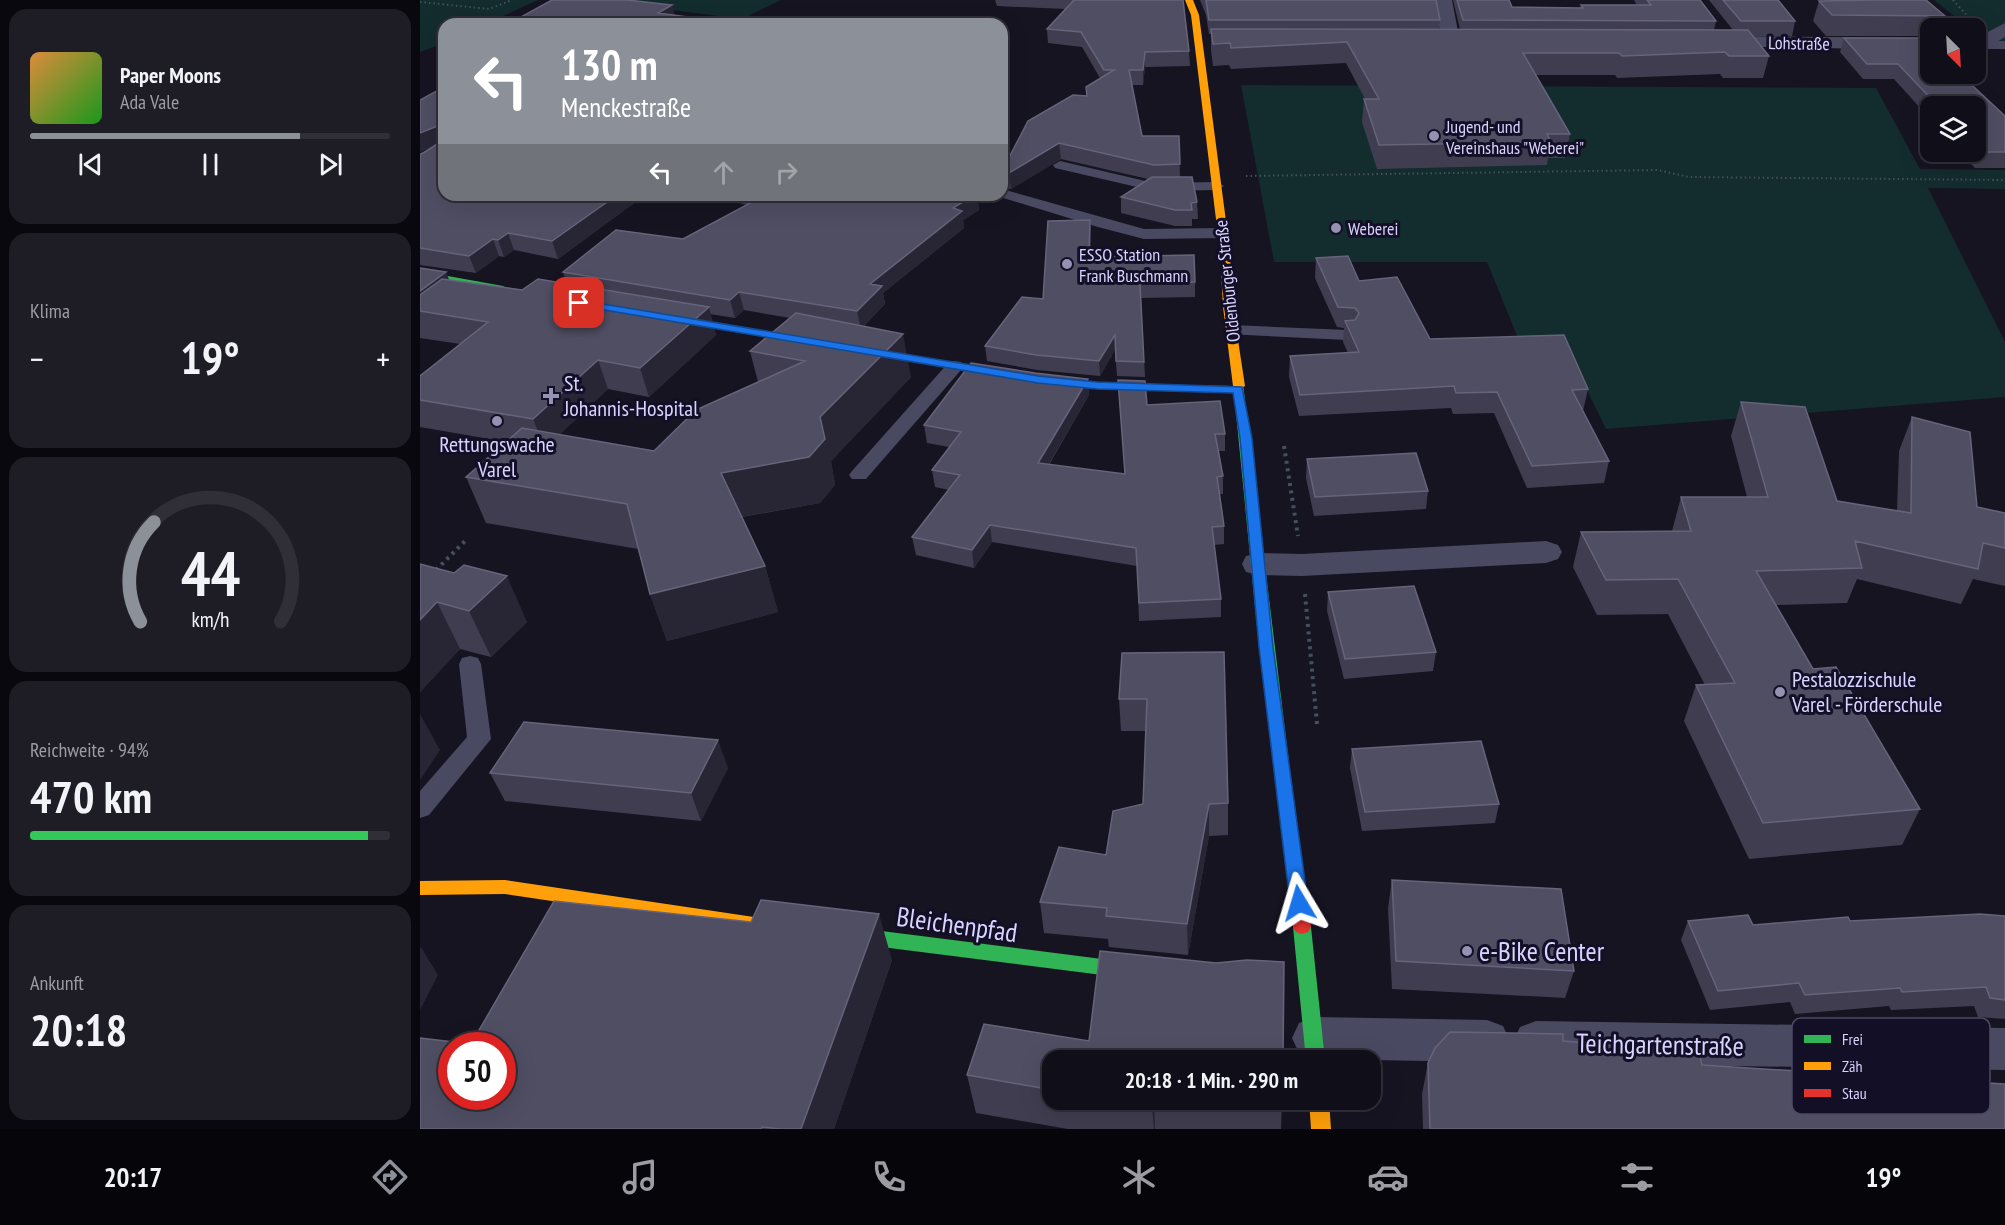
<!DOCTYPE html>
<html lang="de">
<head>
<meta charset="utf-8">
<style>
	body { margin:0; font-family:"PT Sans Narrow",sans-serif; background:#1e1d26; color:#f1f3f6; height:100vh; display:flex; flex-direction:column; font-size:22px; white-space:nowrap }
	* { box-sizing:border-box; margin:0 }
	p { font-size:20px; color:#9c9ca2 }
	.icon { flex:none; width:33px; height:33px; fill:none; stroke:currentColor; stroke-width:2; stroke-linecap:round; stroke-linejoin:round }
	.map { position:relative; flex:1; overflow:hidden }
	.side { display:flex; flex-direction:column; gap:9px; padding:9px; background:#09080e; width:420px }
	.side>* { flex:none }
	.hud { position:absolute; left:18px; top:18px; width:570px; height:183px; border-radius:18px; box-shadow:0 6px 24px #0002,0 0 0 2px #302f38; background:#8c9099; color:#fff; overflow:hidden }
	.needle { width:39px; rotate:156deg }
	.buttons { position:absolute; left:1500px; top:18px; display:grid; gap:12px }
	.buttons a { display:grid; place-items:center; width:66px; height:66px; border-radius:12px; background:#100f19; box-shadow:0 6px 24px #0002,0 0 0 2px #302f38; font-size:30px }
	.speed { position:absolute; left:18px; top:1032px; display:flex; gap:12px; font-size:30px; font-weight:700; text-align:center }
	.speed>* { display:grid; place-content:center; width:78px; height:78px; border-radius:50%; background:#100f19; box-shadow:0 6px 24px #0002,0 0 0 2px #302f38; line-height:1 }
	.speed .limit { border:9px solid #d22; background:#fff; color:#111 }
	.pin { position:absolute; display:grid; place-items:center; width:51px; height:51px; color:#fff; margin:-26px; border-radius:12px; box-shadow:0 3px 9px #0006 }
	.me { position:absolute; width:66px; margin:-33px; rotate:353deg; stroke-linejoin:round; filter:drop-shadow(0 0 4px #0008) }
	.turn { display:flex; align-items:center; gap:21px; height:126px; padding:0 24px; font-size:27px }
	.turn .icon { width:78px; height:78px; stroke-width:2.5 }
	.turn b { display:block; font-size:42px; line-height:51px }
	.lanes { display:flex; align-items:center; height:57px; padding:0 24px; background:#0003; justify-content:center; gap:30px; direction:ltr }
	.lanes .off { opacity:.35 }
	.big { font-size:45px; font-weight:800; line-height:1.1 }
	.side .widget { flex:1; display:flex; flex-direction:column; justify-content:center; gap:9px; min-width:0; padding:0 21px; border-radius:18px; background:#1e1d26 }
	.side .dial { align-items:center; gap:0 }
	.dial svg { height:156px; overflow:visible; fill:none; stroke:#302f38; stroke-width:7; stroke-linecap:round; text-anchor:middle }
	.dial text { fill:#f1f3f6; stroke:none }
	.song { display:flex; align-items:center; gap:18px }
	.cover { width:72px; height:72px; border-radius:9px; background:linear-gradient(135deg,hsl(30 70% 55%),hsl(120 70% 35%)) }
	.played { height:6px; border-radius:3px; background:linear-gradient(90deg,#8c9099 75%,#302f38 75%) }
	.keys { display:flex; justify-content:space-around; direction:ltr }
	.heat { display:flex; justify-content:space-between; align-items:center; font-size:33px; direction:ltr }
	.charge { height:9px; border-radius:4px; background:linear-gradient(90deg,#34c759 94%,#302f38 0) }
	.trip { position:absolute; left:622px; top:1050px; width:339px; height:60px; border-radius:18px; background:#100f19; box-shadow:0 6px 24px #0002,0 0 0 2px #302f38; font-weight:800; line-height:60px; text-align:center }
	.tab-bar { display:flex; height:96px; justify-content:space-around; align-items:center; background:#06060a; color:#9c9ca2 }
	.tab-bar .icon { width:42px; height:42px }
	.tab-bar .on { color:#8c9099 }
	.tab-bar b { font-size:27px; color:#f1f3f6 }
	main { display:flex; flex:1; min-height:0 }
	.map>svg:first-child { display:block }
	.green { fill:#132c2d }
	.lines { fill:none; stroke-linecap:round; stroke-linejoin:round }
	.path-far1 { stroke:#44505f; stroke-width:2; stroke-dasharray:1.5 3; stroke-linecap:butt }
	.path { stroke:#44505f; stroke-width:4; stroke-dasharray:3 4.5; stroke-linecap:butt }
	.lane { fill:#4a4962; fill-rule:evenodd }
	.street { fill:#4a4962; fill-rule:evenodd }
	.fast { fill:#30b455; fill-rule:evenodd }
	.slow { fill:#ff9f0a; fill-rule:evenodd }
	.jam { fill:#e5322d; fill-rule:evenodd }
	.wall { fill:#403d50; fill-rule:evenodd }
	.shaded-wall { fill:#282635 }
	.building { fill:#504e63; stroke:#66637b; stroke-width:1.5; fill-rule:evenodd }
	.route { fill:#1a73e8; stroke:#114b97; stroke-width:1.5 }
	.poi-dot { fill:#9591b1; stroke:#130f26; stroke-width:2 }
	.labels { text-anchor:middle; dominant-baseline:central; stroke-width:6; stroke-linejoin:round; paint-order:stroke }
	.far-street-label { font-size:18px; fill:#d9d4ff; stroke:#130f26 }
	.far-poi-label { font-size:18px; fill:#d9d4ff; stroke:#130f26; text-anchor:start }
	.poi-label { font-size:22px; fill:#d9d4ff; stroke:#130f26; text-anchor:start }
	.near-street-label { font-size:27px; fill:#d9d4ff; stroke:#130f26 }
	.near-poi-label { font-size:27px; fill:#d9d4ff; stroke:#130f26; text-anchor:start }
	.key { fill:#130f26; stroke:#4e4a67; stroke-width:1.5 }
	.key-label { font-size:16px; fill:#d9d4ff }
</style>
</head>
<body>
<main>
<section class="side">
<div class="widget">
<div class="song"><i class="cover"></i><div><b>Paper Moons</b><p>Ada Vale</p></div></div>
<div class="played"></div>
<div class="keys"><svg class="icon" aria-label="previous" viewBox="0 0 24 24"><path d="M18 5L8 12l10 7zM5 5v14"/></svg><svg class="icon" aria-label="pause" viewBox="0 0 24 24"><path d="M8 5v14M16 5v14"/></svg><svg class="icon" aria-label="next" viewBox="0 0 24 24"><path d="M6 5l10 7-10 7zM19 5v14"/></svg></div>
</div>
<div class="widget"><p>Klima</p>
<div class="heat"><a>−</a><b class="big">19°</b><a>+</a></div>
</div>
<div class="widget dial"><svg viewBox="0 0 100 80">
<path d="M14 69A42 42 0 1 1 86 69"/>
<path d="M14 69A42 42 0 0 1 21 18" stroke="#8c9099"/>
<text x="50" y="56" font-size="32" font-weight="700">44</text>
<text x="50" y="72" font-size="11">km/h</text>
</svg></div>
<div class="widget"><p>Reichweite · 94%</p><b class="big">470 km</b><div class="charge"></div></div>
<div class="widget"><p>Ankunft</p><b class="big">20:18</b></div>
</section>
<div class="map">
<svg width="1585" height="1129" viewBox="0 0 1585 1129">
	<rect width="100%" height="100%" fill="#161421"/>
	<!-- green -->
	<path class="green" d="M0 0H118L66 24H24V43L0 52Z
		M174 0H361L322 19Z
		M1514 0H1585V41H1564L1556 34V28H1549Z
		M821 85 1456 88 1500 169 1585 170V189L1508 188 1585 342V397L1186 429 1141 337 1098 338 1067 262H854Z"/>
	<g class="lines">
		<!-- path-far1 -->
		<path class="path-far1" d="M1533 0 1553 22
			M0 2 69 9 92 0
			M826 176 1238 170 1269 177 1585 180"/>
		<!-- path -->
		<path class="path" d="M864 446 878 536
			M16 570 46 540
			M885 594 897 724"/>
		<!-- lane -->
		<path class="lane" d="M1585 41V49H1567L1561 45 1567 41Z
			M640 161 734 183 797 182 804 186 797 190 734 191 635 168 633 165Z
			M582 189 724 229 802 228 810 233 802 238 724 239 678 227 577 196 582 195Z
			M812 325 927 330 933 331 936 335 933 339 927 340 806 334 804 330 806 326Z
			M535 361 541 362 544 366 541 370 446 479H432L429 475 432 471 529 362Z
			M50 656 58 658 61 664 71 739 9 815 0 818V791L47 737 39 664 42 658Z"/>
		<!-- street -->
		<path class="street" d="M1014 0H1032L1040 42 1038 46H1024L1022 42Z
			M1585 23V37L1577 42 1574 49H1560L1558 45 1562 35Z
			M1293 36 1510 38V50L1286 46 1284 42 1286 38Z
			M1126 541 1138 545 1142 552 1138 559 1126 563 882 576 838 575 826 572 822 564 826 556 838 553 882 554Z
			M895 1017 1067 1020 1083 1026 1090 1041 1083 1056 1067 1062 895 1059 879 1053 872 1038 879 1023Z
			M1116 1021 1585 1028V1070L1116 1063 1100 1057 1093 1042 1100 1027Z"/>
		<!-- fast -->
		<path class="fast" d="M0 271 83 286 88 289 83 292 0 277Z
			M250 315 394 339 400 342 394 345 246 320 245 318Z
			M442 347 617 377 677 383 813 386 815 384H823L869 763 867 767 861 769 855 767 853 763 839 647 814 393 677 389 617 383 438 352 436 350Z
			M882 920 888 922 891 927 905 1060H886L873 927 876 922Z
			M422 926 721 964 727 966 730 972 727 978 721 980 422 942 416 939 413 934 416 929Z"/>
		<!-- slow -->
		<path class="slow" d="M765 0H773L779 15 810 252 813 307 825 386 819 389 813 386 803 307 800 252 771 15Z
			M85 880 334 917 340 919 343 924 340 929 334 931 85 894 0 895V881Z
			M889 1100H909L911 1129H891Z"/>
		<!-- jam -->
		<path class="jam" d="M861 757 867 759 869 763 891 927 888 932 882 934 876 932 873 927 853 763 855 759Z"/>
	</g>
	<!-- wall -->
	<path class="wall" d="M575 0H763L769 51 770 66 725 67 723 85H712L722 136H759L760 177 777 202 778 219H772V226H755L701 213V197L728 179 641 159 591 189 583 187 582 170 666 96V87L680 78 662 47 628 43 627 29 645 9 577 6Z
		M780 0H1016L1020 20 1019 29H1040L1033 0H1089L1092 7 1160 8 1161 5H1217L1214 0H1280L1296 21 1294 30H1313L1289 0H1358L1375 21 1372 36H1333L1349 56 1343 78H1303L1300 74 1197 78 1195 75H1116L1150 134 1145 158H1128L1127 165 957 169 942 122 944 99H945L926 63 811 69 809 65 793 66 791 50V34H789L786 15Z
		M1439 0H1506L1525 16 1520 28H1510V36H1406L1393 21 1399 1Z
		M1424 38 1585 116V168H1555L1540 152H1556V106H1510V119L1474 79H1443L1420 52Z
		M24 87V195H225L138 259 94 250 84 257 79 256 56 273 0 265V154L3 153 16 145 0 152Z
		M292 195H557L559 210 543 220 544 228 463 293 465 304 444 326 491 377 411 461 415 485 400 503 322 517 345 566 358 612 247 641 230 594 218 549 66 523 46 477 87 442 0 427V376L40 344 0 338V268L26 272 29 280 102 290 147 284 143 272 263 239 326 205ZM324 310 370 318 330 351 338 382 234 451 139 435 188 389 229 397 296 335 290 314 315 318Z
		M670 220 671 234V257L775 282V297L721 298 725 377 697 376 695 350 680 376 617 370 567 361 565 346 623 299Z
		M896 258 939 281 1010 339 1168 389 1163 411 1189 461 1184 483 1107 488 1074 413 1033 414 1031 408 879 416 869 377 870 356 928 353 923 342 924 328 917 327 895 278Z
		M615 373 668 379 669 395 629 465 704 474 727 405 805 434V451H799L803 476V494H800L804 526V544L794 545 801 599V617L719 621 717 566 572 542 554 568 496 555 492 537 529 490 515 487 512 470 529 447 507 443 504 425Z
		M1321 402 1417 501 1477 511 1479 451 1492 417 1557 507 1585 513V586L1553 579 1541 604 1437 579 1427 603 1356 605 1393 669 1500 809 1482 845 1329 859 1264 721 1276 685H1285L1248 614 1177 615 1153 567 1161 532 1252 531 1261 497H1327L1311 436Z
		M887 459 1008 491 1006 509 894 516 886 478Z
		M0 564 107 622 71 657 40 649 0 692Z
		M908 592 1016 652 1013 671 924 679 907 611Z
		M702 653 808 803V835L789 836 768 955 689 947 688 939 624 933 620 902 686 855 723 804 726 731H701L699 699Z
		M932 749 1079 804 1075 823 942 831 930 768Z
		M308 768 281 821 85 801 70 773Z
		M972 880 1154 971 1145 998 972 989 968 908Z
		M1585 916V1019L1558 1017 1554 1006 1471 1010 1469 1006 1375 1014 1370 1002 1290 1010 1261 940 1268 921 1333 925Z
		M472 960 414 1129H0L51 1044Z
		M827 960 633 1060V1100H862L861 1129H648L556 1113 547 1075 669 1041 796 963Z
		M1143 1041 1282 1065 1585 1129H1003L1002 1094 1008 1063Z"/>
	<!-- shaded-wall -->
	<path class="shaded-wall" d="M252 5 256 19 238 13Z
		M290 20 291 24H283Z
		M725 52V67L723 85V70Z
		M20 125 24 141 0 152V133Z
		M639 143 641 159 591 189 589 173Z
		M197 195H225L138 259 132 241Z
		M554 195H557L559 210 543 220 544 228 463 293 465 304 441 329 437 311 450 284 533 208Z
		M670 220 671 234 670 271 669 257Z
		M88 233 94 250 84 257 78 240Z
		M73 239 79 256 56 273 49 256Z
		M26 272 33 290 0 311V291Z
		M319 292 324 310 315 318 310 300Z
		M289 307 296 335 229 397 220 368Z
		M483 334 491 377 411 461 415 485 400 503 314 518 301 473 400 417Z
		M695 335V350L680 376 679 361Z
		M178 360 188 389 125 448 113 419Z
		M668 379 669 395 619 481 618 463Z
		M570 525 572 542 554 568 552 550Z
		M345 566 358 612 247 641 230 594Z
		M87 576 107 622 71 657 49 611Z
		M17 602 40 649 0 692V620Z
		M0 714 20 750 0 780Z
		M298 740 308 768 281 821 271 793Z
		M789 804V836L768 955 767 924Z
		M459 914 472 960 414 1129H381Z
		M1 947 18 975 0 1010V948Z
		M734 1101 735 1129H734L732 1107Z"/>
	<!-- building -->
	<path class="building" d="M132 0H207L252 5 238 13 290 20 283 24H88Z
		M654 0H763L769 51 725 52 723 70H709L722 136H759L760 164 734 165 639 143 589 173 582 171 608 121 653 95 667 96 666 87 694 70H684L661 32 627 29Z
		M786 0H1016L1020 20H789Z
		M1037 0H1089L1092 7 1163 8 1161 5H1231L1227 0H1280L1296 21 1043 20Z
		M1303 0H1358L1375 21H1321Z
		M1456 0H1506L1525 16 1412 15 1399 1Z
		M791 29 1328 30 1349 56H1309L1305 52 1202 56 1199 53H1103L1150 134H1127L1131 142 959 145 944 99H959L927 42 811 48 810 43 793 44Z
		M1424 38H1503L1510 45V74H1540L1585 116V152H1561L1556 147V106H1518L1478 64H1447Z
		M24 87V195H197L132 241 88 233 78 240 73 239 49 256 0 248V154L3 153 19 143 20 125 0 133V100Z
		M732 177H772L777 202 771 203 772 210H755L701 197Z
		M345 195H554L533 208 542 211 450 284 462 286 437 311 319 292 310 300 143 272 196 230 263 239Z
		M670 220 669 257 774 255 775 282 720 284 724 362 696 361 695 335 679 361 616 355 565 346 602 297 623 299 628 221Z
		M928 256 939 281 977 277 1010 339 1144 335 1168 389 1152 390 1189 461 1112 466 1077 392 1036 393 1034 386 880 395 870 356 939 352 925 321 935 320 939 313 935 308 918 307 896 258Z
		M0 268 26 272 0 291Z
		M22 279 102 290 118 279 289 307 220 368 178 360 113 419 0 400V376L68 322 0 311V295Z
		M376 313 483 334 400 417 405 439 389 457 301 473 345 566 230 594 207 504 46 477 102 428 234 451 276 410 385 361 330 351Z
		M551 363 615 373 668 379 618 463 705 474 698 380 725 381 727 405 800 401 805 434H795L803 476 797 477 804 526 792 527 801 599 719 603 716 548 570 525 552 550 492 537 540 475 512 470 541 432 504 425Z
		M1321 402 1385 407 1417 501 1491 513 1492 417 1550 432 1557 507 1585 513V548L1563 543 1558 569 1435 541 1442 568 1336 571 1393 669 1416 667 1500 809 1343 823 1276 685 1315 683 1258 579 1186 580 1161 532 1271 531 1261 497H1348Z
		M996 453 1008 491 895 497 887 459Z
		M0 564 34 573 44 565 87 576 49 611 17 602 0 620Z
		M994 586 1016 652 925 659 908 592Z
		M804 652 808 803 789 804 767 924 686 916 687 908 620 902 639 847 686 855 693 811 723 804 727 699H699L702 653Z
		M104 722 298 740 271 793 70 773Z
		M1061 741 1079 804 945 812 932 749Z
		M972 880 1141 889 1154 971 976 961Z
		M341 900 459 914 381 1129H360L342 1127 341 1129H0V1038L51 1044 134 901 331 922ZM32 1046H82V1096H32Z
		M1560 914 1585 916V1000L1570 998 1566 987 1482 992 1480 988 1385 995 1379 983 1298 991 1268 921 1328 915 1333 925 1428 917 1430 921Z
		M680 951 796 963 827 960 864 962 863 1060H633V1090L547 1075 564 1024 669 1041Z
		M1030 1032 1143 1034V1041L1279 1052 1282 1065 1585 1084V1129H1010L1008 1063 1015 1048Z
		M688 1100H862V1107L734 1101 732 1107Z"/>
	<!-- route -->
	<path class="route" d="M159 300 618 376 677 382 822 387 832 438 853 647 888 903 885 908 879 910 873 908 870 903 839 647 820 438 813 393 677 389 618 383 155 305V301Z"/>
	<!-- markers -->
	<g class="poi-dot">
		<circle cx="1014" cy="136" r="6"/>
		<circle cx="916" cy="228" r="6"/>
		<circle cx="647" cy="264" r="6"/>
		<path d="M128 387h6v6h6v6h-6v6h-6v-6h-6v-6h6z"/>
		<circle cx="77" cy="421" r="6"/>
		<circle cx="1360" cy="692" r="6"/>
		<circle cx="1047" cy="951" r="6"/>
	</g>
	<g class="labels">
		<!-- far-street labels -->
		<g class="far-street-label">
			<text transform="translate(1379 43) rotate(1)">Lohstraße</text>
			<text transform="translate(807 281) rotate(-96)">Oldenburger Straße</text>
		</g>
		<!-- far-poi labels -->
		<g class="far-poi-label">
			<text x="1026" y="126">Jugend- und<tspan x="1026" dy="21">Vereinshaus "Weberei"</tspan></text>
			<text x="928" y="228">Weberei</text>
			<text x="659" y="254">ESSO Station<tspan x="659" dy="21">Frank Buschmann</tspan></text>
		</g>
		<!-- poi labels -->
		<g class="poi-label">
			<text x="144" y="383">St.<tspan x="144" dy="25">Johannis-Hospital</tspan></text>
			<text x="77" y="444" text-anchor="middle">Rettungswache<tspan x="77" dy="25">Varel</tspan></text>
			<text x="1372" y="679">Pestalozzischule<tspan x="1372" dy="25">Varel - Förderschule</tspan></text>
		</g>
		<!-- near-street labels -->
		<g class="near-street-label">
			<text transform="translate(537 924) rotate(8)">Bleichenpfad</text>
			<text transform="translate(1240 1044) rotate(1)">Teichgartenstraße</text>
		</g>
		<!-- near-poi labels -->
		<g class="near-poi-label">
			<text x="1059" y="951">e-Bike Center</text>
		</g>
	</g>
	<!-- legend -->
	<rect x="1372" y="1018" width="198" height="96" rx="9" class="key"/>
	<rect x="1384" y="1035" width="27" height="8" fill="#30b455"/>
	<rect x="1384" y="1062" width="27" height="8" fill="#ff9f0a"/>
	<rect x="1384" y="1089" width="27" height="8" fill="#e5322d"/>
	<g class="key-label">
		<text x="1422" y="1045">Frei</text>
		<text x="1422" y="1072">Zäh</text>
		<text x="1422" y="1099">Stau</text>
	</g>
</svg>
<div class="buttons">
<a><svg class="needle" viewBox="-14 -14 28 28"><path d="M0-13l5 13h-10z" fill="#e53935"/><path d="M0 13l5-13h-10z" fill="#9c9ca2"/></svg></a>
<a><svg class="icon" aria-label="layers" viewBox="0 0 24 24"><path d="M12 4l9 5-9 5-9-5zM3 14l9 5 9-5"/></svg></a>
</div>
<div class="speed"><div class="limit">50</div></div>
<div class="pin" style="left:159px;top:303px;background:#d93025"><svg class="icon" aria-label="arrive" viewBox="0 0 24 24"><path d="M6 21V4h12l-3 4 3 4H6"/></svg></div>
<svg class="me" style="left:879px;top:903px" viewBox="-20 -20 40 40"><path d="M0-17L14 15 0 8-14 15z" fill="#1a73e8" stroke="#fff" stroke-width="4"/></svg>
<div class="trip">20:18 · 1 Min. · 290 m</div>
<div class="hud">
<div class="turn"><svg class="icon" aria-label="left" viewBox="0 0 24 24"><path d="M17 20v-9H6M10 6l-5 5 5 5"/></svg><div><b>130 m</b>Menckestraße</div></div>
<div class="lanes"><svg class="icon" aria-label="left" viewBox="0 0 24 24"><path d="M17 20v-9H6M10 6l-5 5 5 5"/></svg><svg class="icon off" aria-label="ahead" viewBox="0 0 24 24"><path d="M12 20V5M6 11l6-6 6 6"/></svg><svg class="icon off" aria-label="right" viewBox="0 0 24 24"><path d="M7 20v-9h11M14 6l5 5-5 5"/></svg></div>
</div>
</div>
</main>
<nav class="tab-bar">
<b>20:17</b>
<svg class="icon on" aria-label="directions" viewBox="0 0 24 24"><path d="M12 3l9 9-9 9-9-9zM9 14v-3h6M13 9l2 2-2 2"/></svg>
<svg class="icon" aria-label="music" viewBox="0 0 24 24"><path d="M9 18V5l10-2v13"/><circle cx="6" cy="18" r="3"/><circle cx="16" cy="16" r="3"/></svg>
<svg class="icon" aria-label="phone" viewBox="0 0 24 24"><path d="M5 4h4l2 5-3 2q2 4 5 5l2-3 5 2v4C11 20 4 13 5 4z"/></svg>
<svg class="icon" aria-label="climate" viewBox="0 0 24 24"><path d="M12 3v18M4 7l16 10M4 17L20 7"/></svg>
<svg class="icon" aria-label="car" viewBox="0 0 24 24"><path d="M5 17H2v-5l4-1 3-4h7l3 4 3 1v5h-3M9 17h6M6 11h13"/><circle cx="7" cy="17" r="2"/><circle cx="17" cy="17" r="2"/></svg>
<svg class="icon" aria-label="filters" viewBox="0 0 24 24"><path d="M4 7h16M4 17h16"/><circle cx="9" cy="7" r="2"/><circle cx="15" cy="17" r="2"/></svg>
<b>19°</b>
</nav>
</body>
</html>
